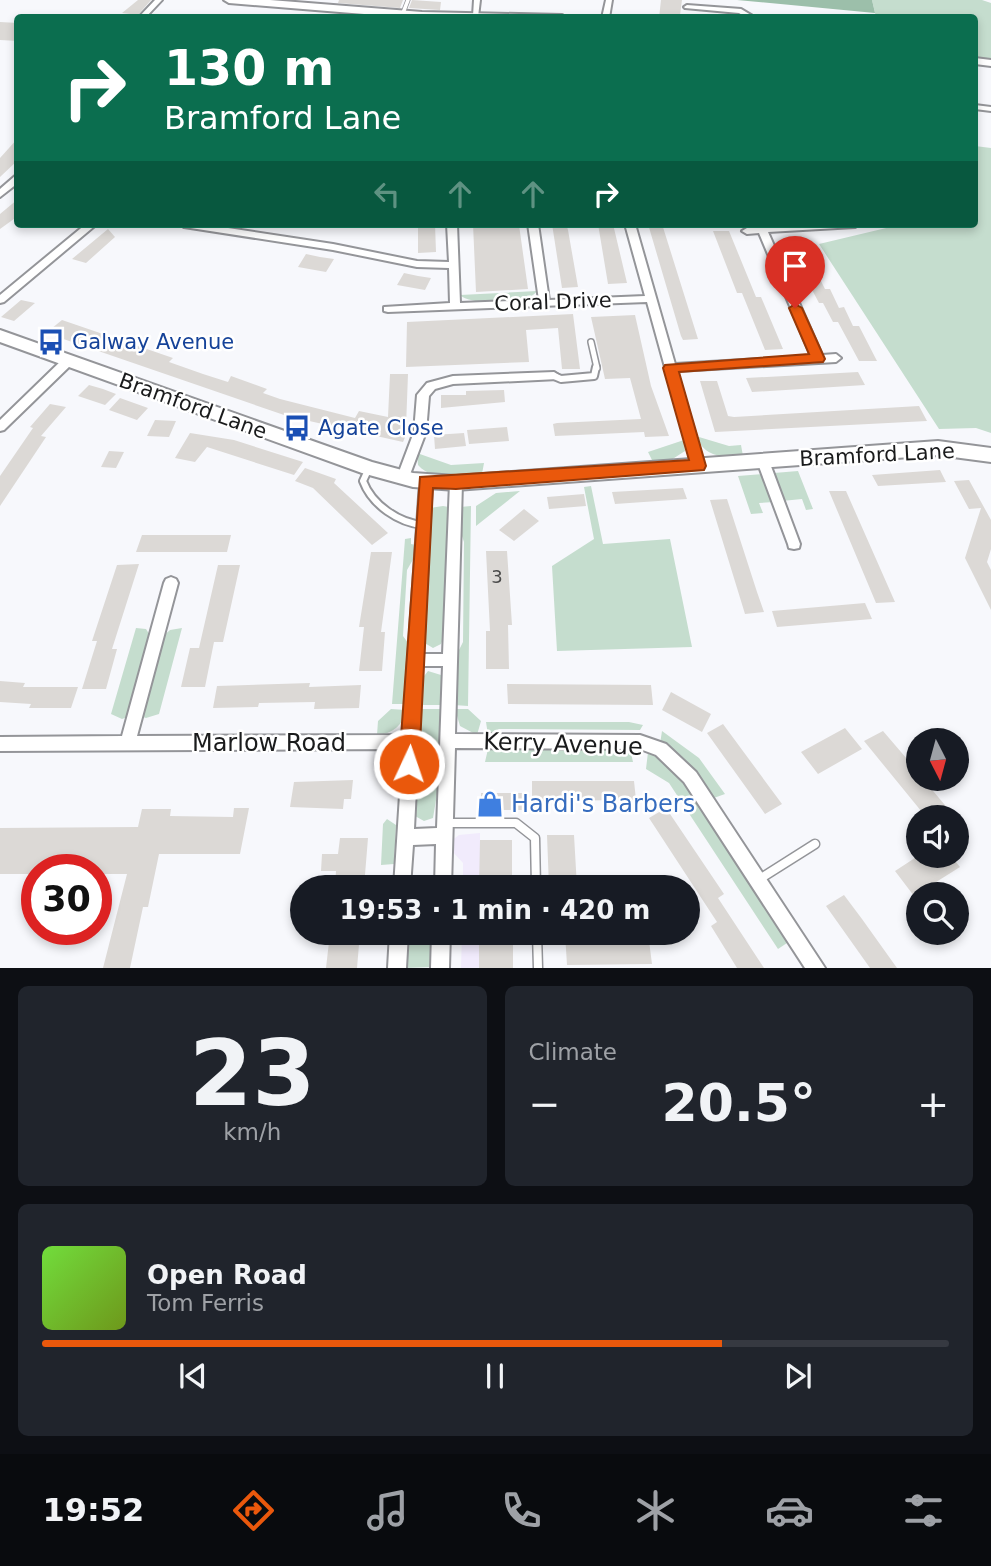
<!DOCTYPE html>
<html lang="en">
<head>
<meta charset="utf-8">
<style>
	body { margin:0; font-family:"DejaVu Sans",sans-serif; background:#20242c; color:#f1f3f6; height:100vh; display:flex; flex-direction:column; font-size:26px; white-space:nowrap }
	* { box-sizing:border-box; margin:0 }
	p { font-size:23px; color:#9ea1a6 }
	.icon { flex:none; width:38px; height:38px; fill:none; stroke:currentColor; stroke-width:2; stroke-linecap:round; stroke-linejoin:round }
	.map { position:relative; height:968px; overflow:hidden }
	.drawer { display:flex; flex-direction:column; gap:18px; padding:18px; background:#0d0f14; flex:1 }
	.drawer>* { flex:none }
	.hud { position:absolute; left:14px; top:14px; width:964px; height:214px; border-radius:7px; box-shadow:0 4px 10px #0003; background:#0b6e4f; color:#fff; overflow:hidden }
	.needle { width:46px; rotate:174deg }
	.buttons { position:absolute; left:906px; top:728px; display:grid; gap:14px }
	.buttons a { display:grid; place-items:center; width:63px; height:63px; border-radius:50%; background:#171b24; box-shadow:0 4px 10px #0003; font-size:35px }
	.speed { position:absolute; left:21px; top:854px; display:flex; gap:14px; font-size:35px; font-weight:700; text-align:center }
	.speed>* { display:grid; place-content:center; width:91px; height:91px; border-radius:50%; background:#171b24; box-shadow:0 4px 10px #0003; line-height:1 }
	.speed .limit { border:10px solid #d22; background:#fff; color:#111 }
	.pin { position:absolute; display:grid; place-items:center; width:60px; height:60px; color:#fff; margin:-72px -30px; border-radius:50% 50% 50% 0; rotate:-45deg; box-shadow:0 0 7px #0007 }
	.pin .icon { rotate:45deg }
	.me { position:absolute; width:77px; margin:-38px; rotate:3deg; stroke-linejoin:round; filter:drop-shadow(0 0 5px #0008) }
	.turn { display:flex; align-items:center; gap:24px; height:147px; padding:0 35px; font-size:32px }
	.turn .icon { width:91px; height:91px; stroke-width:2.5 }
	.turn b { display:block; font-size:49px; line-height:60px }
	.lanes { display:flex; align-items:center; height:66px; padding:0 35px; background:#0003; justify-content:center; gap:35px; direction:ltr }
	.lanes .off { opacity:.35 }
	.big { font-size:52px; font-weight:700; line-height:1.1 }
	.drawer .card { flex:1; display:flex; flex-direction:column; justify-content:center; gap:10px; min-width:0; padding:0 24px; border-radius:10px; background:#20242c }
	.drawer .dial { align-items:center; gap:0 }
	.dial b { font-size:91px; line-height:1 }
	.song { display:flex; align-items:center; gap:21px }
	.cover { width:84px; height:84px; border-radius:10px; background:linear-gradient(135deg,hsl(100 70% 55%),hsl(80 70% 35%)) }
	.played { height:7px; border-radius:4px; background:linear-gradient(90deg,#ea580c 75%,#363941 75%) }
	.keys { display:flex; justify-content:space-around; direction:ltr }
	.heat { display:flex; justify-content:space-between; align-items:center; font-size:38px; direction:ltr }
	.drawer .tiles { flex:1; display:grid; gap:18px; grid-template-columns:1fr 1fr }
	.card:last-child { grid-column:span 2 }
	.trip { position:absolute; left:290px; top:875px; width:410px; height:70px; border-radius:35px; background:#171b24; box-shadow:0 4px 10px #0003; font-weight:700; line-height:70px; text-align:center }
	.tab-bar { display:flex; height:112px; justify-content:space-around; align-items:center; background:#090b0e; color:#9ea1a6 }
	.tab-bar .icon { width:49px; height:49px }
	.tab-bar .active { color:#ea580c }
	.tab-bar b { font-size:32px; color:#f1f3f6 }
	.map>svg:first-child { display:block }
	.commercial { fill:#f1ebfc }
	.green { fill:#c5ddce }
	.forest { fill:#9cbfaa }
	.building { fill:#dcd9d6 }
	.lines { fill:none; stroke-linecap:round; stroke-linejoin:round }
	.lane-far3-casing { stroke:#949599; stroke-width:5 }
	.lane-far2-casing { stroke:#949599; stroke-width:8 }
	.lane-far1-casing { stroke:#949599; stroke-width:10 }
	.lane-casing { stroke:#949599; stroke-width:11 }
	.street-casing { stroke:#949599; stroke-width:4 }
	.secondary-casing { stroke:#949599; stroke-width:4 }
	.lane-far3 { stroke:#fff; stroke-width:3.5 }
	.lane-far2 { stroke:#fff; stroke-width:5 }
	.lane-far1 { stroke:#fff; stroke-width:6 }
	.lane { stroke:#fff; stroke-width:8 }
	.street { fill:#fff; fill-rule:evenodd }
	.secondary { fill:#fff; fill-rule:evenodd }
	.route { fill:#ea580c; stroke:#983908; stroke-width:2 }
	.labels { text-anchor:middle; dominant-baseline:central; stroke-width:5; stroke-linejoin:round; paint-order:stroke }
	.number-label { font-size:18px; fill:#4a4a4a }
	.street-label { font-size:21px; fill:#1a1b1c; stroke:#fff }
	.transit-label { font-size:21px; fill:#164399; stroke:#fff; text-anchor:start }
	.near-street-label { font-size:24px; fill:#1a1b1c; stroke:#fff }
	.near-shop-label { font-size:24px; fill:#366cbe; stroke:#fff; text-anchor:start }
</style>
</head>
<body>
<div class="map">
<svg width="991" height="968" viewBox="0 0 991 968">
	<rect width="100%" height="100%" fill="#f7f8fc"/>
	<!-- commercial -->
	<path class="commercial" d="M480 833V840H512V887H463V863L450 849 451 841 459 835Z
		M462 933H513V967L461 968Z"/>
	<!-- green -->
	<path class="green" d="M872 0H982L991 3V59L975 57V18L876 17Z
		M975 146 991 148V433L976 428 939 429 819 244 903 224H975Z
		M537 291C529 305 470 306 460 295Z
		M699 437 729 446 741 445 743 456C723 457 706 458 697 438Z
		M684 440 685 451 671 460 653 462 648 452Z
		M417 453 451 465 484 463 482 474C462 476 433 482 418 465Z
		M798 471 813 509 806 510 802 499 782 501 774 473Z
		M763 474 774 502 759 503 763 513 751 514 738 476Z
		M591 486 603 544 670 539 692 647 557 651 552 566 594 539 584 487Z
		M520 491 476 526V506L496 493Z
		M443 506 449 507 443 639 441 644 433 648 423 642 430 508Z
		M471 506 468 706 454 705 456 656 463 642 464 542 460 530V507Z
		M411 538V544L416 545 415 556 407 570 403 636 411 647 406 704H392L405 539Z
		M136 628 146 629 151 637 130 716 122 719 111 714Z
		M182 628 159 714 146 718 140 716 162 637 170 630Z
		M428 671 441 675V705H419L421 680Z
		M391 709 406 710C403 725 393 734 377 735L378 721Z
		M419 709H441L439 761H416Z
		M455 709H468L481 721 477 735 460 726Z
		M486 722H629L643 725 640 730 499 729 488 735Z
		M662 731 699 758 725 794 711 799 660 744Z
		M622 748 630 749 633 762H485L488 749Z
		M648 752 664 760 685 782 790 941 778 949 669 783 646 769Z
		M415 786 438 788 433 818 424 821 415 816Z
		M387 819 396 825 394 864 381 865 383 824Z
		M406 933H434L433 967 404 968Z"/>
	<!-- forest -->
	<path class="forest" d="M737 0H872L875 13Z"/>
	<!-- building -->
	<path class="building" d="M138 0H151L138 15 122 13Z
		M339 0H403L400 8 338 3Z
		M412 0 441 2 440 10 409 8Z
		M661 0H682L680 15 659 18Z
		M0 22 18 23V41L0 40Z
		M18 138V160L0 177V158Z
		M18 199V216L0 229V214Z
		M418 224H435L436 252 418 253Z
		M473 224 519 225 528 289 476 292Z
		M552 224H566L568 230 578 287 562 288Z
		M598 224H613L627 283 608 284Z
		M648 224H662L698 339 683 340 681 336Z
		M108 229 115 237 86 263 72 259Z
		M713 231H729L756 297H761L783 349 765 350 742 293H737Z
		M800 239 825 289H830L839 308 844 307 853 326H859L877 361H859L838 322H833L823 303H819L810 286H806L784 240Z
		M306 254 320 257 334 259 326 272 298 267Z
		M404 273 418 276 431 278 425 290 397 285Z
		M21 300 35 303 14 321 1 317Z
		M573 314 580 369H562L558 328 526 330 529 362 406 367 407 322Z
		M635 315 651 386 669 436 645 437 644 432 555 436 553 424 557 423 641 419 630 378 605 379 591 317Z
		M62 320 173 358 169 362 203 374 228 382 231 376 267 389 263 393 280 399 355 418 359 411 388 417 390 374H408L406 427 409 428 403 442 287 416 46 333Z
		M858 372 865 385 752 392 746 378Z
		M700 381H717L728 416 734 417 919 406 927 421 715 432Z
		M89 385 103 389 116 394 105 405 78 396Z
		M504 390 505 402 441 408V395H466V402V391Z
		M120 398 148 408 137 420 109 410Z
		M50 404 66 407 41 436 46 437 0 506V476L33 428 30 427Z
		M155 420 176 421 169 437 147 436Z
		M507 427 509 441 469 444 467 430Z
		M190 433 234 440 303 462 294 475 207 447 195 462 175 458Z
		M464 433 466 446 435 449 434 435Z
		M109 451 124 452 116 468 101 467Z
		M305 468 336 479 334 483 388 533 372 545 313 488 295 481Z
		M940 470 946 482 878 486 872 475Z
		M969 480 991 520V549L987 562 991 570V610L965 558 981 508 969 509 954 481Z
		M683 488 687 499 615 504 612 492Z
		M829 491H846L895 602 876 603Z
		M584 494 586 506 549 509 547 497Z
		M727 499 757 592 764 612 745 614 710 500Z
		M524 509 539 521 514 541 499 530Z
		M142 535H231L227 552H136Z
		M486 551H507L512 625H508L509 669H486V631H490Z
		M371 552H392L381 632H385L382 671H359L364 627H359Z
		M139 564 112 649H117L106 689H82L97 641H92L117 565Z
		M218 565H240L223 642H214L205 687H181L190 648H199Z
		M865 603 872 619 777 627 772 611Z
		M0 681 25 683 23 687H78L71 708H29L31 704 0 702Z
		M310 683 309 687 361 685 359 708 314 709 315 702 259 703 258 707 213 708 217 686Z
		M507 684 651 685 653 705 508 704Z
		M671 692 711 714 702 732 662 710Z
		M723 724 782 804 765 814 707 733Z
		M845 728 862 749 818 774 801 752Z
		M883 731 919 773V779H923L955 817H926L864 741Z
		M353 780 351 799H344L343 809 290 807 294 782Z
		M532 781H634L636 800 532 801Z
		M481 793H523L524 810H481Z
		M234 808H249L240 854H159L148 907H143L130 968H103L127 874H96V870H37V874H0V828L138 827 142 809H171L170 816 233 817Z
		M666 808 724 894 718 898 764 968H737L711 926 717 922 649 818Z
		M547 835H574L577 887H549Z
		M340 838H368L364 887H335L336 871H321L322 854H338Z
		M480 840H512V887H479Z
		M918 856H951L960 867 914 896 895 871Z
		M844 895 862 919 897 968H870L826 906Z
		M330 933H360L357 968H326Z
		M479 933H513V968H479Z
		M565 933H648L652 964 567 965Z"/>
	<g class="lines">
		<!-- lane-far3 casing -->
		<g class="lane-far3-casing">
			<path id="lane-far3" d="M403 13 408 0"/>
		</g>
		<!-- lane-far2 casing -->
		<g class="lane-far2-casing">
			<path id="lane-far2" d="M591 342 597 368"/>
		</g>
		<!-- lane-far1 casing -->
		<g class="lane-far1-casing">
			<path id="lane-far1" d="M554 376 561 379 594 376 596 367
				M369 468 363 481C372 505 399 523 423 525"/>
		</g>
		<!-- lane casing -->
		<g class="lane-casing">
			<path id="lane" d="M447 823H516L535 838 536 887
				M758 880 815 844
				M537 933 538 968"/>
		</g>
		<!-- street casing -->
		<g class="street-casing">
			<path id="street" d="M155 0H162L145 18H138Z
				M474 0H480L478 17 473 16Z
				M606 0H612L609 18H602Z
				M687 5 741 9 756 18H747L739 13 685 8 684 7Z
				M975 105 991 107V111L975 109Z
				M15 176H18V183L0 197V189Z
				M86 224H97L4 302 0 303V295Z
				M179 224H202L333 244 417 261 449 262 447 224H457L460 303 539 300 528 224H538L549 300 645 296 625 224H635L675 364 811 356 759 233 747 234 742 231 747 228 812 224H860L855 227 768 232 822 355 836 354 841 358 836 362 677 371 704 465 698 470 692 465 647 302 388 312 384 311V307L450 303 449 268 417 267 333 250 184 227Z
				M68 357 72 358 73 361 72 364 4 430 0 431V420L64 358Z
				M554 372 560 376 558 379 453 384 435 389 429 396 426 432 409 477 407 480H399L397 477 414 432 417 395 427 383 453 376Z
				M763 456 769 461 800 544 799 548 794 549 789 548 788 544 757 461Z
				M426 477 430 479 432 482 423 654H443L450 483 452 480H460L462 483 455 734 640 735 666 744 696 772 825 968H805L684 782 656 755 640 749 455 748 451 887H435L436 844 413 845 410 887H394L403 749 0 751V737L122 736 164 583 166 579 171 577 176 579 178 583 137 736 403 735 420 482 422 479ZM422 666H443L437 828 414 829Z
				M390 933H408L406 968H388Z
				M432 933H450L449 968H431Z"/>
		</g>
		<!-- secondary casing -->
		<g class="secondary-casing">
			<path id="secondary" d="M224 0H270L422 12 562 15 567 18H413L229 3Z
				M975 58 991 60V66L975 64Z
				M0 330 372 462 413 473 456 476 938 441 991 448V462L938 455 456 490 413 487 362 473 0 342Z"/>
		</g>
		<!-- lane-far3 -->
		<use href="#lane-far3" class="lane-far3"/>
		<!-- lane-far2 -->
		<use href="#lane-far2" class="lane-far2"/>
		<!-- lane-far1 -->
		<use href="#lane-far1" class="lane-far1"/>
		<!-- lane -->
		<use href="#lane" class="lane"/>
		<!-- street -->
		<use href="#street" class="street"/>
		<!-- secondary -->
		<use href="#secondary" class="secondary"/>
	</g>
	<!-- route -->
	<path class="route" d="M795 304 802 308 825 359 823 362 679 372 706 466 704 470 456 489 433 488 419 764 416 771 409 774 402 771 399 764 420 477 689 460 663 368 665 365 809 354 789 308Z"/>
	<!-- icons -->
	<defs>
		<g id="bus-bare" transform="scale(2.1)"><path d="M-5-6H5V4H4V6H2V4H-2V6H-4V4H-5ZM-3.5-4V0h7V-4ZM-3.5 1.2v1.5H-2V1.2ZM2 1.2v1.5H3.5V1.2Z" fill="#1a4fb4" stroke="#fff" stroke-width="2.5" paint-order="stroke"/></g>
		<g id="shop-bare" transform="scale(2.1)"><path d="M-5-2.5h2.3a2.7 3.5 0 0 1 5.4 0H5L5.5 6h-11ZM-1.5-2.5h3a1.5 2.3 0 0 0-3 0Z" fill="#3f7fe0" stroke="#fff" stroke-width="2.5" paint-order="stroke"/></g>
	</defs>
	<g fill-rule="evenodd">
		<use href="#bus-bare" x="51" y="342"/>
		<use href="#bus-bare" x="297" y="428"/>
		<use href="#shop-bare" x="490" y="804"/>
	</g>
	<g class="labels">
		<!-- number labels -->
		<g class="number-label">
			<text x="497" y="576">3</text>
		</g>
		<!-- street labels -->
		<g class="street-label">
			<text transform="translate(553 302) rotate(-2)">Coral Drive</text>
			<text transform="translate(193 406) rotate(20)">Bramford Lane</text>
			<text transform="translate(877 455) rotate(-3)">Bramford Lane</text>
		</g>
		<!-- transit labels -->
		<g class="transit-label">
			<text x="72" y="342">Galway Avenue</text>
			<text x="318" y="428">Agate Close</text>
		</g>
		<!-- near-street labels -->
		<g class="near-street-label">
			<text x="269" y="743">Marlow Road</text>
			<text transform="translate(563 744) rotate(2)">Kerry Avenue</text>
		</g>
		<!-- near-shop labels -->
		<g class="near-shop-label">
			<text x="511" y="804">Hardi's Barbers</text>
		</g>
	</g>
</svg>
<div class="buttons">
<a><svg class="needle" viewBox="-14 -14 28 28"><path d="M0-13l5 13h-10z" fill="#e53935"/><path d="M0 13l5-13h-10z" fill="#9ea1a6"/></svg></a>
<a><svg class="icon" aria-label="sound" viewBox="0 0 24 24"><path d="M4 9h4l5-4v14l-5-4H4zM17 9q2 3 0 6"/></svg></a>
<a><svg class="icon" aria-label="search" viewBox="0 0 24 24"><circle cx="10" cy="10" r="6"/><path d="M15 15l6 6"/></svg></a>
</div>
<div class="speed"><div class="limit">30</div></div>
<div class="pin" style="left:795px;top:308px;background:#d93025"><svg class="icon" aria-label="arrive" viewBox="0 0 24 24"><path d="M6 21V4h12l-3 4 3 4H6"/></svg></div>
<svg class="me" style="left:409px;top:764px" viewBox="-20 -20 40 40"><circle r="17" fill="#ea580c" stroke="#fff" stroke-width="3"/><path d="M0-11L8 9 0 5-8 9z" fill="#fff"/></svg>
<div class="trip">19:53 · 1 min · 420 m</div>
<div class="hud">
<div class="turn"><svg class="icon" aria-label="right" viewBox="0 0 24 24"><path d="M7 20v-9h11M14 6l5 5-5 5"/></svg><div><b>130 m</b>Bramford Lane</div></div>
<div class="lanes"><svg class="icon off" aria-label="left" viewBox="0 0 24 24"><path d="M17 20v-9H6M10 6l-5 5 5 5"/></svg><svg class="icon off" aria-label="ahead" viewBox="0 0 24 24"><path d="M12 20V5M6 11l6-6 6 6"/></svg><svg class="icon off" aria-label="ahead" viewBox="0 0 24 24"><path d="M12 20V5M6 11l6-6 6 6"/></svg><svg class="icon" aria-label="right" viewBox="0 0 24 24"><path d="M7 20v-9h11M14 6l5 5-5 5"/></svg></div>
</div>
</div>
<section class="drawer">
<div class="tiles">
<div class="card dial"><b>23</b><p>km/h</p></div>
<div class="card"><p>Climate</p>
<div class="heat"><a>−</a><b class="big">20.5°</b><a>+</a></div>
</div>
<div class="card">
<div class="song"><i class="cover"></i><div><b>Open Road</b><p>Tom Ferris</p></div></div>
<div class="played"></div>
<div class="keys"><svg class="icon" aria-label="previous" viewBox="0 0 24 24"><path d="M18 5L8 12l10 7zM5 5v14"/></svg><svg class="icon" aria-label="pause" viewBox="0 0 24 24"><path d="M8 5v14M16 5v14"/></svg><svg class="icon" aria-label="next" viewBox="0 0 24 24"><path d="M6 5l10 7-10 7zM19 5v14"/></svg></div>
</div>
</div>
</section>
<nav class="tab-bar">
<b>19:52</b>
<svg class="icon active" aria-label="directions" viewBox="0 0 24 24"><path d="M12 3l9 9-9 9-9-9zM9 14v-3h6M13 9l2 2-2 2"/></svg>
<svg class="icon" aria-label="music" viewBox="0 0 24 24"><path d="M9 18V5l10-2v13"/><circle cx="6" cy="18" r="3"/><circle cx="16" cy="16" r="3"/></svg>
<svg class="icon" aria-label="phone" viewBox="0 0 24 24"><path d="M5 4h4l2 5-3 2q2 4 5 5l2-3 5 2v4C11 20 4 13 5 4z"/></svg>
<svg class="icon" aria-label="climate" viewBox="0 0 24 24"><path d="M12 3v18M4 7l16 10M4 17L20 7"/></svg>
<svg class="icon" aria-label="car" viewBox="0 0 24 24"><path d="M5 17H2v-5l4-1 3-4h7l3 4 3 1v5h-3M9 17h6M6 11h13"/><circle cx="7" cy="17" r="2"/><circle cx="17" cy="17" r="2"/></svg>
<svg class="icon" aria-label="filters" viewBox="0 0 24 24"><path d="M4 7h16M4 17h16"/><circle cx="9" cy="7" r="2"/><circle cx="15" cy="17" r="2"/></svg>
</nav>
</body>
</html>
